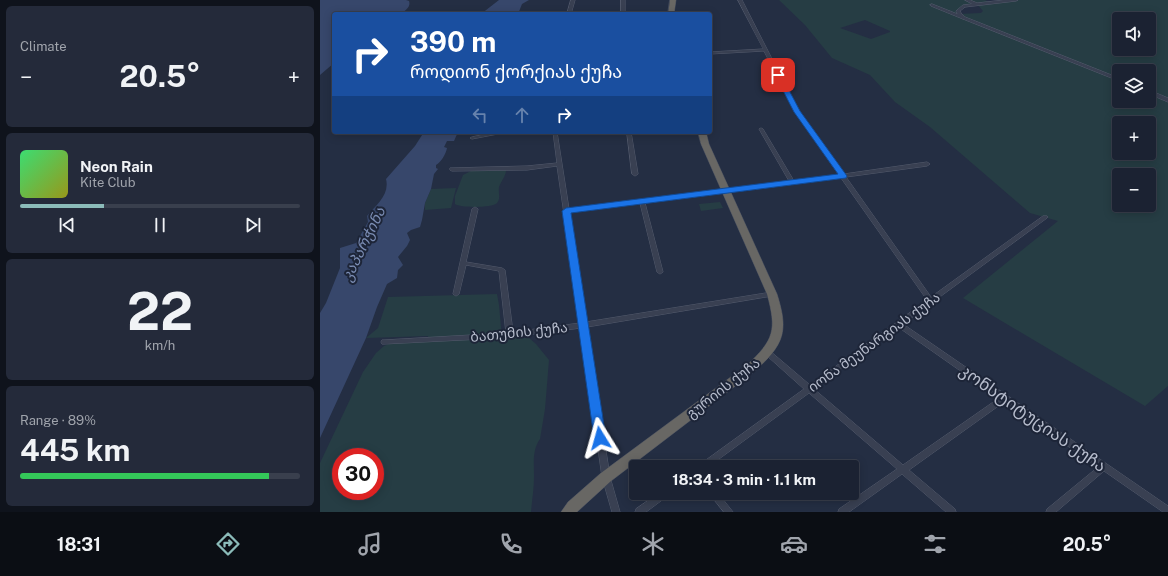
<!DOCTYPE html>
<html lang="en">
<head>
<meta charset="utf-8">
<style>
	body { margin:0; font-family:"Public Sans","Noto Sans Georgian",sans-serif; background:#242a3a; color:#f1f3f6; height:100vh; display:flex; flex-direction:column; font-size:15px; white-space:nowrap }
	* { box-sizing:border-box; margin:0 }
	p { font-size:13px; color:#a0a4ac }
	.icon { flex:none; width:22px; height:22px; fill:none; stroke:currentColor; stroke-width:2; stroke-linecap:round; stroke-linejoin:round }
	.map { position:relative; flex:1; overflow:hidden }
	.panel { display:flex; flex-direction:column; gap:6px; padding:6px; background:#0f131c; width:320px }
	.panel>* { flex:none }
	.guide { position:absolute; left:12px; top:12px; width:380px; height:122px; border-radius:4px; box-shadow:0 2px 10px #0003,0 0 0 1px #393f4d; background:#1a4fa0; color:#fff; overflow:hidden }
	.tools { position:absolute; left:792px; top:12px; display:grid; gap:8px }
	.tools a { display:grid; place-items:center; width:44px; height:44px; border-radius:4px; background:#1b2232; box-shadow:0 2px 10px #0003,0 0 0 1px #393f4d; font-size:20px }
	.speed { position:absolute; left:12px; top:448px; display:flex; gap:8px; font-size:20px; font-weight:700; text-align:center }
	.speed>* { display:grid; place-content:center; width:52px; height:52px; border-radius:50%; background:#1b2232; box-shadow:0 2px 10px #0003,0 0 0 1px #393f4d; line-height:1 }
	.speed .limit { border:6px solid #d22; background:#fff; color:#111 }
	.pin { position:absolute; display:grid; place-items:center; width:34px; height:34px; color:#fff; margin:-17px; border-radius:8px; box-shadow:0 2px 6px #0006 }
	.me { position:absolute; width:44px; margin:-22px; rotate:352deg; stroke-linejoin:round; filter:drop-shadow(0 0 3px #0008) }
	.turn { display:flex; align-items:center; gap:14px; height:84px; padding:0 12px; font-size:18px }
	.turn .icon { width:52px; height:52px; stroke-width:2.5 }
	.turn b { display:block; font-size:28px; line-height:34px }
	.lanes { display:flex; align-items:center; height:38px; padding:0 12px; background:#0003; justify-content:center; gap:20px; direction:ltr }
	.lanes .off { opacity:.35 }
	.big { font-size:30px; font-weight:700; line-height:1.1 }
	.panel .tile { flex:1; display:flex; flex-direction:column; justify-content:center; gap:6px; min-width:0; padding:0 14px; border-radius:6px; background:#242a3a }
	.panel .dial { align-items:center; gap:0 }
	.dial b { font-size:52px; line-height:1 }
	.song { display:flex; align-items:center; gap:12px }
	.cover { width:48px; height:48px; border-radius:6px; background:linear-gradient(135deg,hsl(140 70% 55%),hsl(60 70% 35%)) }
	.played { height:4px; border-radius:2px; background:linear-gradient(90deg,#8bbbb9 30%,#393f4d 30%) }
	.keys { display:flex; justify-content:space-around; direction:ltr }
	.heat { display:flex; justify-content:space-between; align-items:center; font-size:22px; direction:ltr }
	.charge { height:6px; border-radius:3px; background:linear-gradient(90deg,#34c759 89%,#393f4d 0) }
	.trip { position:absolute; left:309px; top:460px; width:230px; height:40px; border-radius:4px; background:#1b2232; box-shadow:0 2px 10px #0003,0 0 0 1px #393f4d; font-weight:700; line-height:40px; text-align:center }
	.tabs { display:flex; height:64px; justify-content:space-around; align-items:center; background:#0b0e14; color:#a0a4ac }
	.tabs .icon { width:28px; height:28px }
	.tabs .current { color:#8bbbb9 }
	.tabs b { font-size:18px; color:#f1f3f6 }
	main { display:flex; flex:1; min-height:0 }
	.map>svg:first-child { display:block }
	.green { fill:#263d44; fill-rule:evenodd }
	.water { fill:#37476b }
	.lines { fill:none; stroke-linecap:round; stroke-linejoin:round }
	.minor-casing { stroke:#545b6d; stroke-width:1 }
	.tertiary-casing { stroke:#545b6d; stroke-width:1 }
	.trunk-casing { stroke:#434b5d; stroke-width:1 }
	.minor { fill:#394052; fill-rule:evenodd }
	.tertiary { fill:#394052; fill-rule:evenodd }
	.trunk { fill:#686764; fill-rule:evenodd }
	.route { fill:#1a73e8; stroke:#114b97 }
	.labels { text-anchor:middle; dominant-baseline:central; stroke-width:4; stroke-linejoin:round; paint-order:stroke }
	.street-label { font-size:14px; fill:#b6bccc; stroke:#1d2538 }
	.water-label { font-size:15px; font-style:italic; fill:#7c8eb5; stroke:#1d2538 }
	.near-street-label { font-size:17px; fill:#b6bccc; stroke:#1d2538 }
</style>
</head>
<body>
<main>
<section class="panel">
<div class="tile"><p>Climate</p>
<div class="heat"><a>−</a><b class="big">20.5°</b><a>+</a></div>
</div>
<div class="tile">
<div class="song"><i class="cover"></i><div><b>Neon Rain</b><p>Kite Club</p></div></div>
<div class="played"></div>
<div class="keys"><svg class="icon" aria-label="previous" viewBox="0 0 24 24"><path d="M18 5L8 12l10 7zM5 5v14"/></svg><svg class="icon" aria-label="pause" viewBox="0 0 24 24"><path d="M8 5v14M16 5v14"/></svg><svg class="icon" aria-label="next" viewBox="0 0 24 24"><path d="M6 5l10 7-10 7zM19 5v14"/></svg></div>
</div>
<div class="tile dial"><b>22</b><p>km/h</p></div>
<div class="tile"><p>Range · 89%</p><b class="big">445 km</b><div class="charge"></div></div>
</section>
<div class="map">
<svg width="848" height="512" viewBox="0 0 848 512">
	<rect width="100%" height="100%" fill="#242e43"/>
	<!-- green -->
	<path class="green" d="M459 0H665L671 3 680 1 677 0H848V386L825 406 643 298 738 221 710 213 610 127 575 102 550 75 512 58 485 25ZM657 4 663 11 661 13 639 14 640 9ZM799 19H829V49H799ZM545 20 570 31V32L551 39 520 28ZM799 71H829V101H799ZM799 123H829V153H799ZM799 175H829V205H799Z
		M153 170H186C186 176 181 181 179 187 178 192 181 199 177 203 172 208 141 208 135 204V196L143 175Z
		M136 188 131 208 105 210V203L111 189Z
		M400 202 403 208 381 211 379 204Z
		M177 294 179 305 182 338H209L216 344 229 360 225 409 220 439C212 450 214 464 214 477 214 488 212 500 211 512H0V463L43 372 56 353 64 346 71 343 107 340 108 336 46 338 58 328 68 297ZM21 457H55V491H21Z"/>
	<!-- water -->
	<path class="water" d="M0 0H86L89 1C91 7 86 10 81 14H14V63L0 75Z
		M179 0H209L202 4 198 14H161Z
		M104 132H138L134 141H127L124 147 127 148C126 154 121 162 116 165V168L118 169 114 174 111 189 105 203 102 220 100 227 91 230 87 233 90 240 87 246 78 257 83 265 78 270 77 278 67 284 57 307 46 338 0 438V313L6 303 20 268V248L36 243 48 222 47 216C56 205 70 195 66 179L95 146Z"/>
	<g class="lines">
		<!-- minor casing -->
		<g class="minor-casing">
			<path id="minor" d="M251 0H255L251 14H247Z
				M301 0H305V14H301Z
				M418 0H422L479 112 524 174 607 162 610 164 607 166 526 177 611 297 723 216H727L728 217 727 218 583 324 848 506V512H843L784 471 736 512H726L727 509 778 467 684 402 589 470 635 509 636 512H626L582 474 529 512H518L519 509 577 469 489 393 388 467H378L379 465 484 389 446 355 444 353 446 351H450L490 385 607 300 521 178 325 203 343 272 340 274 337 272 320 203 250 212 266 322 452 292 455 294 452 296 267 327 290 477 300 512H292L282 477 261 328 182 338 64 344H62L61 342 62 340H64L186 333 179 271 146 265 139 294 136 296 133 294 152 209 155 207 158 209 146 262 182 268 185 270 193 332 260 323 237 166 207 170 132 171 130 170V168L207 166 237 163 233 132H237L249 209 469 181 439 129 441 128 443 129 474 181 519 175 475 112 444 51 390 54V52L443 49ZM578 327 679 398 583 465 494 389Z
				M612 4 645 17 646 18 643 19 611 6 610 5Z
				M351 12H352V14H325L327 13Z
				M176 132H185L183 133 152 139 150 138 152 137Z
				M307 132H311L318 174 315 176 312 174Z
				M339 493H350L349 495 326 512H315L316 509Z
				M389 493H398L413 512H404Z"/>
		</g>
		<!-- tertiary casing -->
		<g class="tertiary-casing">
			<path id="tertiary" d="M645 0H650L657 3 684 0H698L696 1 645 7 640 11 641 13 645 17 799 78V81L643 19 638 15 636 11 643 5 652 4Z
				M829 90 848 98V102L829 94Z"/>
		</g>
		<!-- trunk casing -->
		<g class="trunk-casing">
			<path id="trunk" d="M350 0H356L354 14H348Z
				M378 132H386L389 144 457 294C469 332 464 344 435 371L291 481 257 512H241L248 502 281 473 427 365C454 340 457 330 447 294L381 144Z"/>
		</g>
		<!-- minor -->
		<use href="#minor" class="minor"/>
		<!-- tertiary -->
		<use href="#tertiary" class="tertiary"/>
		<!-- trunk -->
		<use href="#trunk" class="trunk"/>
	</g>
	<!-- route -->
	<path class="route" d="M458 73 461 75 480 111 527 176 526 178 251 213 286 438 284 441 280 443 276 441 274 438 242 211 246 208 518 174 474 112 455 75Z"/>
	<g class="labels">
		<!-- street labels -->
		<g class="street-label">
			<text transform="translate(199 332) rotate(-6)">ბათუმის ქუჩა</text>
			<text transform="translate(554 342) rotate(-36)">იონა მეუნარგიას ქუჩა</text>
			<text transform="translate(403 388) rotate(-38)">გურიის ქუჩა</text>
		</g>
		<!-- water labels -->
		<g class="water-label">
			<text transform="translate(43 244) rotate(-64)">კაპარჭინა</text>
		</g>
		<!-- near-street labels -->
		<g class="near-street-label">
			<text transform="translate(713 418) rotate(35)">კონსტიტუციას ქუჩა</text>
		</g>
	</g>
</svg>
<div class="tools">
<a><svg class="icon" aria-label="sound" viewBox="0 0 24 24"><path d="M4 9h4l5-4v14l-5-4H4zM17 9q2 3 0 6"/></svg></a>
<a><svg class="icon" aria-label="layers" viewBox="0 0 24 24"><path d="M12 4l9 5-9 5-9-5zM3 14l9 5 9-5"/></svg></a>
<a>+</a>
<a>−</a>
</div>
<div class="speed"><div class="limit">30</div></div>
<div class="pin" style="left:458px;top:75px;background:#d93025"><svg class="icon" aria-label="arrive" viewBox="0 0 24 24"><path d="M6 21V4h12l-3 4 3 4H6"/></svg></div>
<svg class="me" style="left:280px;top:438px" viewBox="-20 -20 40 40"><path d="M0-17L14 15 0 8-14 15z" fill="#1a73e8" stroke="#fff" stroke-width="4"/></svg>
<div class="trip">18:34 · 3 min · 1.1 km</div>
<div class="guide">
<div class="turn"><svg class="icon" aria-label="right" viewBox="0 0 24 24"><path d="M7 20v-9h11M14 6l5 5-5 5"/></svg><div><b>390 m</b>როდიონ ქორქიას ქუჩა</div></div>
<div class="lanes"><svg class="icon off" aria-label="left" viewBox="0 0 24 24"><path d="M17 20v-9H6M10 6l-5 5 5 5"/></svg><svg class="icon off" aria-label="ahead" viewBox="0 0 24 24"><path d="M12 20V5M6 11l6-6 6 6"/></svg><svg class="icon" aria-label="right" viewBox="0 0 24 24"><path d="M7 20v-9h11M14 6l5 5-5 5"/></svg></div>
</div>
</div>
</main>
<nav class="tabs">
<b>18:31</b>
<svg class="icon current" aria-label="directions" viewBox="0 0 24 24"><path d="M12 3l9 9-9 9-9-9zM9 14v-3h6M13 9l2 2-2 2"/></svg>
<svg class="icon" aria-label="music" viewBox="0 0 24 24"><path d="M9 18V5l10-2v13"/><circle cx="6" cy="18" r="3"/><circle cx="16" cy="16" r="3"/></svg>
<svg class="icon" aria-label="phone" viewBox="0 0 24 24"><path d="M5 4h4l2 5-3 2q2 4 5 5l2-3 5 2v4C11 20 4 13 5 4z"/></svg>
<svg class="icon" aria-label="climate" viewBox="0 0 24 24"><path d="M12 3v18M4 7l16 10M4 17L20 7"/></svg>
<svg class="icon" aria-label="car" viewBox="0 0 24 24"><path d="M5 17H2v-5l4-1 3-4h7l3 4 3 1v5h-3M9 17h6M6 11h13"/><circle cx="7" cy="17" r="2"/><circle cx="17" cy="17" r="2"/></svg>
<svg class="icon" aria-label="filters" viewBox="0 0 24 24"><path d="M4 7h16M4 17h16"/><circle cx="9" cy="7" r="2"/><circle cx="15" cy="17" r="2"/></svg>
<b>20.5°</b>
</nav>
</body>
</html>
